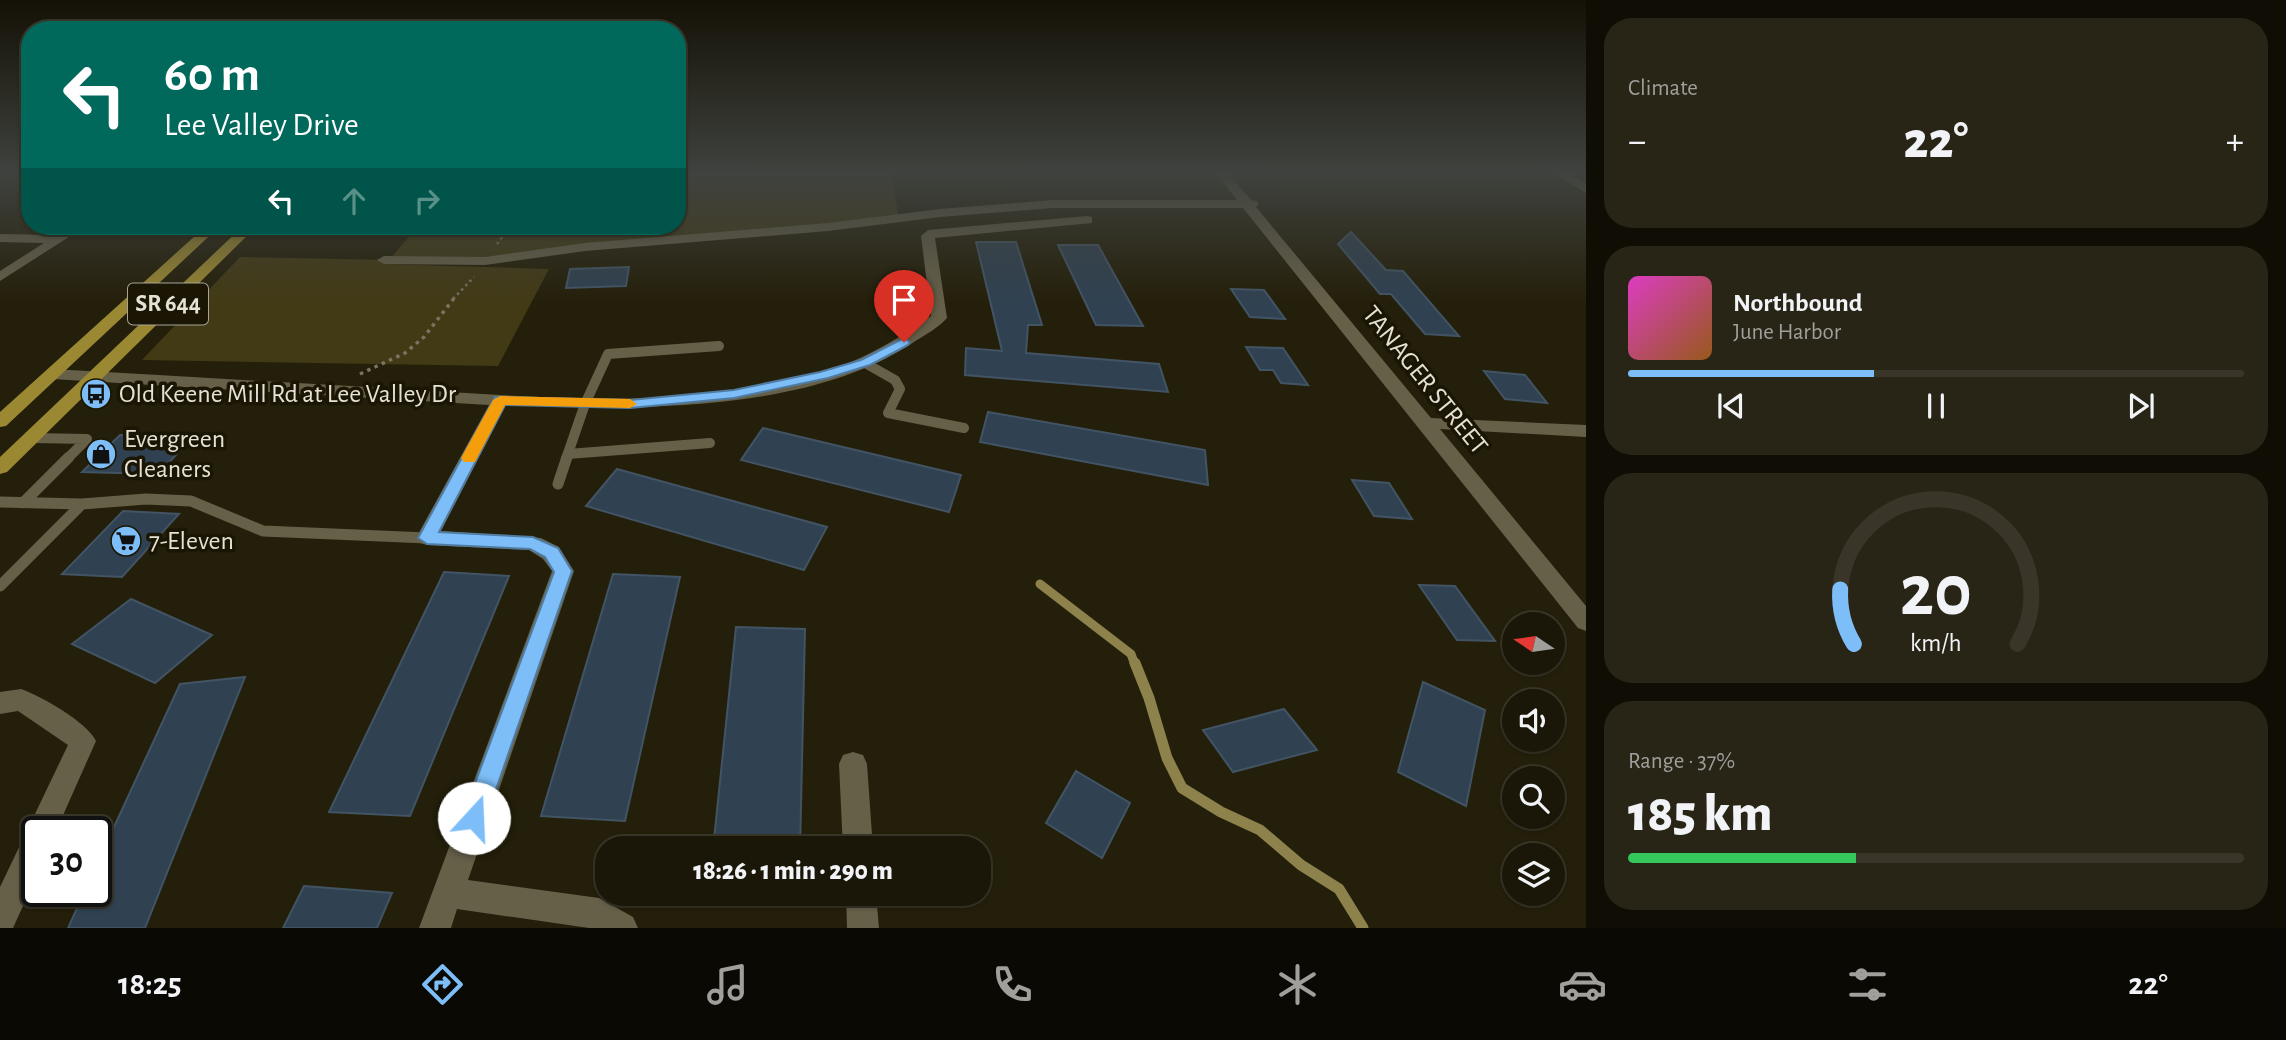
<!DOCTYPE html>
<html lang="en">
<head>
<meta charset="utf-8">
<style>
	body { margin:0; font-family:"Alegreya Sans",sans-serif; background:#282416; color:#f1f3f6; height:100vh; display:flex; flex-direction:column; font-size:26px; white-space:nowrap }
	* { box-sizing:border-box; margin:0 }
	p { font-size:23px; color:#a09f9c }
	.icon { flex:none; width:38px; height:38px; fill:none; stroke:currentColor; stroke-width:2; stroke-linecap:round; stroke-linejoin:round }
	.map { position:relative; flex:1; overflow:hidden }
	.sheet { display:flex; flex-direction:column; gap:18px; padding:18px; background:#0f0d04; width:700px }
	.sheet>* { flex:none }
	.hud { position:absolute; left:21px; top:21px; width:665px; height:214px; border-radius:28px; box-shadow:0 2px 5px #0004,0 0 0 2px #393629; background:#00695c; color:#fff; overflow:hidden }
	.needle { width:46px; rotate:283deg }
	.controls { position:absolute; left:1502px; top:612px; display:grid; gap:14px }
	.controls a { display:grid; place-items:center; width:63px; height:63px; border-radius:50%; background:#1b1708; box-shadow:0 2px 5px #0004,0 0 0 2px #393629; font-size:35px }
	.speed { position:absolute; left:21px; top:816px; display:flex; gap:14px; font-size:35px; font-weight:700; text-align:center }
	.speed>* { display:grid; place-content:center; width:91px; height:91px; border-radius:50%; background:#1b1708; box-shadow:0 2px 5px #0004,0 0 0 2px #393629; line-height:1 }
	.speed .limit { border:4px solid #111; border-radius:10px; background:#fff; color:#111 }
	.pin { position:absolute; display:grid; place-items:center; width:60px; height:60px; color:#fff; margin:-72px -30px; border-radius:50% 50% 50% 0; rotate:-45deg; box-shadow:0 0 7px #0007 }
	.pin .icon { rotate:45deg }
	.me { position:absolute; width:77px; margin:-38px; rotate:20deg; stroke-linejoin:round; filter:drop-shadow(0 0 5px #0008) }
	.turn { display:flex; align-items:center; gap:24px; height:147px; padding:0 28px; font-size:32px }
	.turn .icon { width:91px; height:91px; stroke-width:2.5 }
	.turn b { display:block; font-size:49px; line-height:60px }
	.lanes { display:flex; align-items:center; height:66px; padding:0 28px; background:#0003; justify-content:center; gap:35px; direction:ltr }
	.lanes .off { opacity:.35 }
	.big { font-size:52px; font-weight:800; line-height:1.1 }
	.sheet .tile { flex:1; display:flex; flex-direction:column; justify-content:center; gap:10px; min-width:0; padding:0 24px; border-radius:28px; background:#282416 }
	.sheet .dial { align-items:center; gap:0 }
	.dial svg { height:182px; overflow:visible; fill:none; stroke:#393629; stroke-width:7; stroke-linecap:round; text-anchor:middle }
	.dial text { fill:#f1f3f6; stroke:none }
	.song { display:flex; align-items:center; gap:21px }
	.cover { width:84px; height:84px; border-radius:10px; background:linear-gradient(135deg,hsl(310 70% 55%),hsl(30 70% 35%)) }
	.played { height:7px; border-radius:4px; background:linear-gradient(90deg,#7dbef9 40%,#393629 40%) }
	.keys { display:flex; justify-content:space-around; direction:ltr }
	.heat { display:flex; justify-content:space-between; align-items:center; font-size:38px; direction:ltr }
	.charge { height:10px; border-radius:5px; background:linear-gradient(90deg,#34c759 37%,#393629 0) }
	.trip { position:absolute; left:595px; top:836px; width:396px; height:70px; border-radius:28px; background:#1b1708; box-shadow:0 2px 5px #0004,0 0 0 2px #393629; font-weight:800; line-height:70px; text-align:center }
	.dock { display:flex; height:112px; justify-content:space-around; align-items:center; background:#0b0903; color:#a09f9c }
	.dock .icon { width:49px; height:49px }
	.dock .selected { color:#7dbef9 }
	.dock b { font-size:32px; color:#f1f3f6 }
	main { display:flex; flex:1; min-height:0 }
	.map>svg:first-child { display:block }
	.green { fill:#423a15 }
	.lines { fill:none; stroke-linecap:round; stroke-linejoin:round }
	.stream-far1 { stroke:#8e824c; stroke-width:9 }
	.stream { stroke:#8e824c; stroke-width:11 }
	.building { fill:#304151; stroke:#425464; stroke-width:2 }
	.path-far1 { stroke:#787462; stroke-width:2.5; stroke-dasharray:2.5 3.5; stroke-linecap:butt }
	.path { stroke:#787462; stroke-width:3.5; stroke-dasharray:3.5 4.5; stroke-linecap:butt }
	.service-far1 { stroke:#666049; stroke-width:10 }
	.service { stroke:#666049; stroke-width:11 }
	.minor { fill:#666049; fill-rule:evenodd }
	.primary { fill:#9b8832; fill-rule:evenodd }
	.route { fill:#7dbef9; stroke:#517ca2; stroke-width:2 }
	.slow { fill:#f59e0b }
	.labels { text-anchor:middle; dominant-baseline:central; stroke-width:7; stroke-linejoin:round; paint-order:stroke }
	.shield { fill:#1b1603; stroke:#a8a596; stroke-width:2 }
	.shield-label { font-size:24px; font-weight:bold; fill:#e5e2d5 }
	.street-label { font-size:26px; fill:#e5e2d5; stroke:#1b1603 }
	.poi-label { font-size:26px; fill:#e5e2d5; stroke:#1b1603; text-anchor:start }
</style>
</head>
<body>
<main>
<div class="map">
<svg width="1586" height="928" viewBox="0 0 1586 928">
	<rect width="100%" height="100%" fill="#241f0a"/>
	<!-- green -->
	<path class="green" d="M677 173H892L899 221 561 247 495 262 389 260 384 264 549 269 498 366 142 360 240 257 389 260 418 226H677Z"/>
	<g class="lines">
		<!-- stream-far1 -->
		<path class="stream-far1" d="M1040 584 1131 654 1135 665"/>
		<!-- stream -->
		<path class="stream" d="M1135 663 1149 698 1167 758 1182 788 1221 812 1260 830 1301 865 1339 889 1363 928"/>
	</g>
	<!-- building -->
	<path class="building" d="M1351 232 1386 270 1403 271 1459 336 1425 334 1391 294H1380L1338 244Z
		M976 242H1016L1042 325H1028L1026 353 1159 364 1168 392 965 375 966 348 1002 351Z
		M1058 245H1098L1143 326 1096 325Z
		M629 267 626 286 566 288 570 269Z
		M1231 289 1264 290 1285 319 1250 317Z
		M1246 347 1283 348 1308 385 1281 383 1273 370H1260Z
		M1484 371 1525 375 1547 403 1505 399Z
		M988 412 1205 450 1208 485 980 442Z
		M763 428 961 475 949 512 741 460Z
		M120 435 193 437 158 474 82 472Z
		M617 469 827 527 804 570 586 506Z
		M1352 480 1389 483 1412 519 1374 516Z
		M123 511 179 514 122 577 62 574Z
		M444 572 509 576 410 816 329 812Z
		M613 574 680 577 625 821 541 816Z
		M1419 585 1455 586 1495 641 1457 640Z
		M131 599 212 635 155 683 72 644Z
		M736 627 805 629 800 849H713Z
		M245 677 145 928H68L85 891H96V866L180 684Z
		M1423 682 1485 710 1466 806 1398 772Z
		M1284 709 1317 750 1233 772 1203 730Z
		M1076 771 1130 803 1102 858 1046 823Z
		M304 886 392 893 377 928H283Z"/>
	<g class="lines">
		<!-- path-far1 -->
		<path class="path-far1" d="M497 244 505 233 518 226
			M453 299 474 277"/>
		<!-- path -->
		<path class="path" d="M360 374 405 353 424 337 455 297"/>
		<!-- service-far1 -->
		<path class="service-far1" d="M865 363 895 380 900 389 888 413 964 428
			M32 438 87 439 67 459
			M568 454 710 443
			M566 459 585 404 608 354 719 346"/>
		<!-- service -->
		<path class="service" d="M558 484 567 457
			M0 502 82 504 0 586
			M23 503 69 457
			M82 504 146 499 191 501 263 531 427 538"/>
		<!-- minor -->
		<path class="minor" d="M1216 173H1228L1251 200 1257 201 1259 204 1256 207 1431 418 1586 425V437L1440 429 1586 606V631L1578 628 1243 208H1052L940 217 828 231 585 251 485 265 384 264 377 260 384 256 485 257 585 243 828 223 940 209 1052 200H1237Z
			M1554 173H1568L1586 184V193Z
			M1087 216 1092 217V223L935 238 947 318C939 327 927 334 917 340 810 414 631 410 506 405L441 531 541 538 559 547 574 571 468 880 599 898 633 917 638 928H589L457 909 451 928H419L552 571 543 559 529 550 427 545 420 543 416 538 489 405 52 379 44 374 52 369C163 375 274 382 385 388 531 396 698 415 838 367 872 355 902 336 931 316L921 236 928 230Z
			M70 226H86L0 281V271L44 243 0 242V234L56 235Z
			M21 689C41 696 87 722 96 741L56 831H37V875L13 928H0V887L68 745 18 711 0 714V692Z
			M853 752 863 755 867 764 873 849H843L839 764 843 755Z
			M846 894H876L879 928H847Z"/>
		<!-- primary -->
		<path class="primary" d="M206 226H220L6 426 0 427V412Z
			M243 226H257L7 472 0 474V457Z"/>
	</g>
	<!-- sky -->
	<linearGradient id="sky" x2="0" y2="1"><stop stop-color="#141106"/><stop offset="0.57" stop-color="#3f423e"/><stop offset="1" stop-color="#3f423e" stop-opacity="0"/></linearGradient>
	<rect width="1586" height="303" fill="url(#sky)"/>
	<!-- route -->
	<path class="route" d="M904 338 910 342 908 345 870 365 828 378 734 398 630 408 505 405 439 532 533 537 558 548 572 571 486 818 483 826 474 829 466 826 462 818 554 572 545 557 530 549 427 544 418 538 495 397 630 400 734 390 820 372 861 360Z"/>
	<!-- slow -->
	<path class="slow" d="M500 396 630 399 637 404 630 408 505 405 475 462H464L461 458 493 400Z"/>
	<!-- icons -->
	<defs>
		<g id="bus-disc" transform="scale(1.575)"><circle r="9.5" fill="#7dbef9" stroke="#1b1603"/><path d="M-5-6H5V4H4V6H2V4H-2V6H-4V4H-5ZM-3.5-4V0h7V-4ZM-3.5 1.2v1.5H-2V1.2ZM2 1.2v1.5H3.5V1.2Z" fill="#111"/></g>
		<g id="shop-disc" transform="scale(1.575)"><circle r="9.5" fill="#7dbef9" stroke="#1b1603"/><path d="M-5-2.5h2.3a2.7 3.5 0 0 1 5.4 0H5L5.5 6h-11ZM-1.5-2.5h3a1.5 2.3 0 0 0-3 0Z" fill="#111"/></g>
		<g id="supermarket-disc" transform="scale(1.575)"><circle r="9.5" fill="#7dbef9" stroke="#1b1603"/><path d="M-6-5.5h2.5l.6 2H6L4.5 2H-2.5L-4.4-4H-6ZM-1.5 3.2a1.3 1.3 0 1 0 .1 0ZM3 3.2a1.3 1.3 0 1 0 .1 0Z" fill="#111"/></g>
	</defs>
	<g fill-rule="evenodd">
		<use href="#bus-disc" x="96" y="394"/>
		<use href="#shop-disc" x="101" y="454"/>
		<use href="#supermarket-disc" x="126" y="541"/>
	</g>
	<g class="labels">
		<!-- shield labels -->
		<rect class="shield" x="128" y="283.5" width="80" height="41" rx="5"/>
		<g class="shield-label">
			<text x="168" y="304">SR 644</text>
		</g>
		<!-- street labels -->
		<g class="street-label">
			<text transform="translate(1425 380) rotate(51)">TANAGER STREET</text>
		</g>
		<!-- poi labels -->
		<g class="poi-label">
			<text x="119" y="394">Old Keene Mill Rd at Lee Valley Dr</text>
			<text x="124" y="439">Evergreen<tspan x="124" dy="30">Cleaners</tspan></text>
			<text x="149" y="541">7-Eleven</text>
		</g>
	</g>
</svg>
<div class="controls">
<a><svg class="needle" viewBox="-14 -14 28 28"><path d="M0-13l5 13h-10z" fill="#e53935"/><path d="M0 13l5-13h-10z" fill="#a09f9c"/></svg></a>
<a><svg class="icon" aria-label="sound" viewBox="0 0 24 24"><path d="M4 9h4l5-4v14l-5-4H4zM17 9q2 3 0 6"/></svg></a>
<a><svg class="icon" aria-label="search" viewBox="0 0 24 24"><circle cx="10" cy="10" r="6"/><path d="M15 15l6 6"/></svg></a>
<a><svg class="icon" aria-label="layers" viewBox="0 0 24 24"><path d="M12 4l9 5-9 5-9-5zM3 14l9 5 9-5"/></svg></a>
</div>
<div class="speed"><div class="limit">30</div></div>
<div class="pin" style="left:904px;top:342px;background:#d93025"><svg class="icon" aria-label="arrive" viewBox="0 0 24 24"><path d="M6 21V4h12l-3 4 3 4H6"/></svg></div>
<svg class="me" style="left:474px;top:818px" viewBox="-20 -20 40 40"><circle r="19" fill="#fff"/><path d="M0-13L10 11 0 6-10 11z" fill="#7dbef9"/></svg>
<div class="trip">18:26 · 1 min · 290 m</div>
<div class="hud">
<div class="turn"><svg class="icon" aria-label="left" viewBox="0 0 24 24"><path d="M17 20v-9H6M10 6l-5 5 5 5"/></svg><div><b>60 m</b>Lee Valley Drive</div></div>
<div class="lanes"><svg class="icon" aria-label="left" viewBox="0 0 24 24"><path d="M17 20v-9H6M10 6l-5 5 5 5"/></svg><svg class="icon off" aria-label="ahead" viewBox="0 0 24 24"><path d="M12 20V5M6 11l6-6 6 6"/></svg><svg class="icon off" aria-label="right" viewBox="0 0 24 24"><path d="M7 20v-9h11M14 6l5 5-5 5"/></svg></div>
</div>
</div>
<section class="sheet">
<div class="tile"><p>Climate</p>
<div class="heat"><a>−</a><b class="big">22°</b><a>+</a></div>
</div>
<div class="tile">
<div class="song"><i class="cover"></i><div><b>Northbound</b><p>June Harbor</p></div></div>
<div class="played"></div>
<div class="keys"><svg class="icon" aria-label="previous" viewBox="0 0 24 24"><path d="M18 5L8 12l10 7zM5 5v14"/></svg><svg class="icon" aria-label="pause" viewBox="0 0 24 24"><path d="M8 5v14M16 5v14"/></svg><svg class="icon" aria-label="next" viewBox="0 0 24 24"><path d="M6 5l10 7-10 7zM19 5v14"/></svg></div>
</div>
<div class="tile dial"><svg viewBox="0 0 100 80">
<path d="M14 69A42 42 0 1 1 86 69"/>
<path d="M14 69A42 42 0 0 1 8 45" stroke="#7dbef9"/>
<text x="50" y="56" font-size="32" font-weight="700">20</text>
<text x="50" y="72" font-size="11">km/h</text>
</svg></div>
<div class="tile"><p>Range · 37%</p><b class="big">185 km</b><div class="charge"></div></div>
</section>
</main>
<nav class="dock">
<b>18:25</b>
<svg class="icon selected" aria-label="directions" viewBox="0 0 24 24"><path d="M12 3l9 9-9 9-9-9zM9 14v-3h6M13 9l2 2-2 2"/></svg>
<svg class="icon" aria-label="music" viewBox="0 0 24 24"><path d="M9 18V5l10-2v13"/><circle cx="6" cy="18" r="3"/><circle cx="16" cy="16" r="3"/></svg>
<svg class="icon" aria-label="phone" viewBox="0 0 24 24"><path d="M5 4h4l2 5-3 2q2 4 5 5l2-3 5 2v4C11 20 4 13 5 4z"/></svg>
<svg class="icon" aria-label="climate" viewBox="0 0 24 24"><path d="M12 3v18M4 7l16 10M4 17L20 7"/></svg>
<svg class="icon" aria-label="car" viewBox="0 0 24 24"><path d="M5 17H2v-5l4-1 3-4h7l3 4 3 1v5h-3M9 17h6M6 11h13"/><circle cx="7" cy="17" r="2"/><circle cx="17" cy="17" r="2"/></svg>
<svg class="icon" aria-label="filters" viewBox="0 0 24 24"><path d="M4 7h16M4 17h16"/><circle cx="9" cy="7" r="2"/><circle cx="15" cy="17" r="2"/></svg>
<b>22°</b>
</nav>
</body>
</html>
